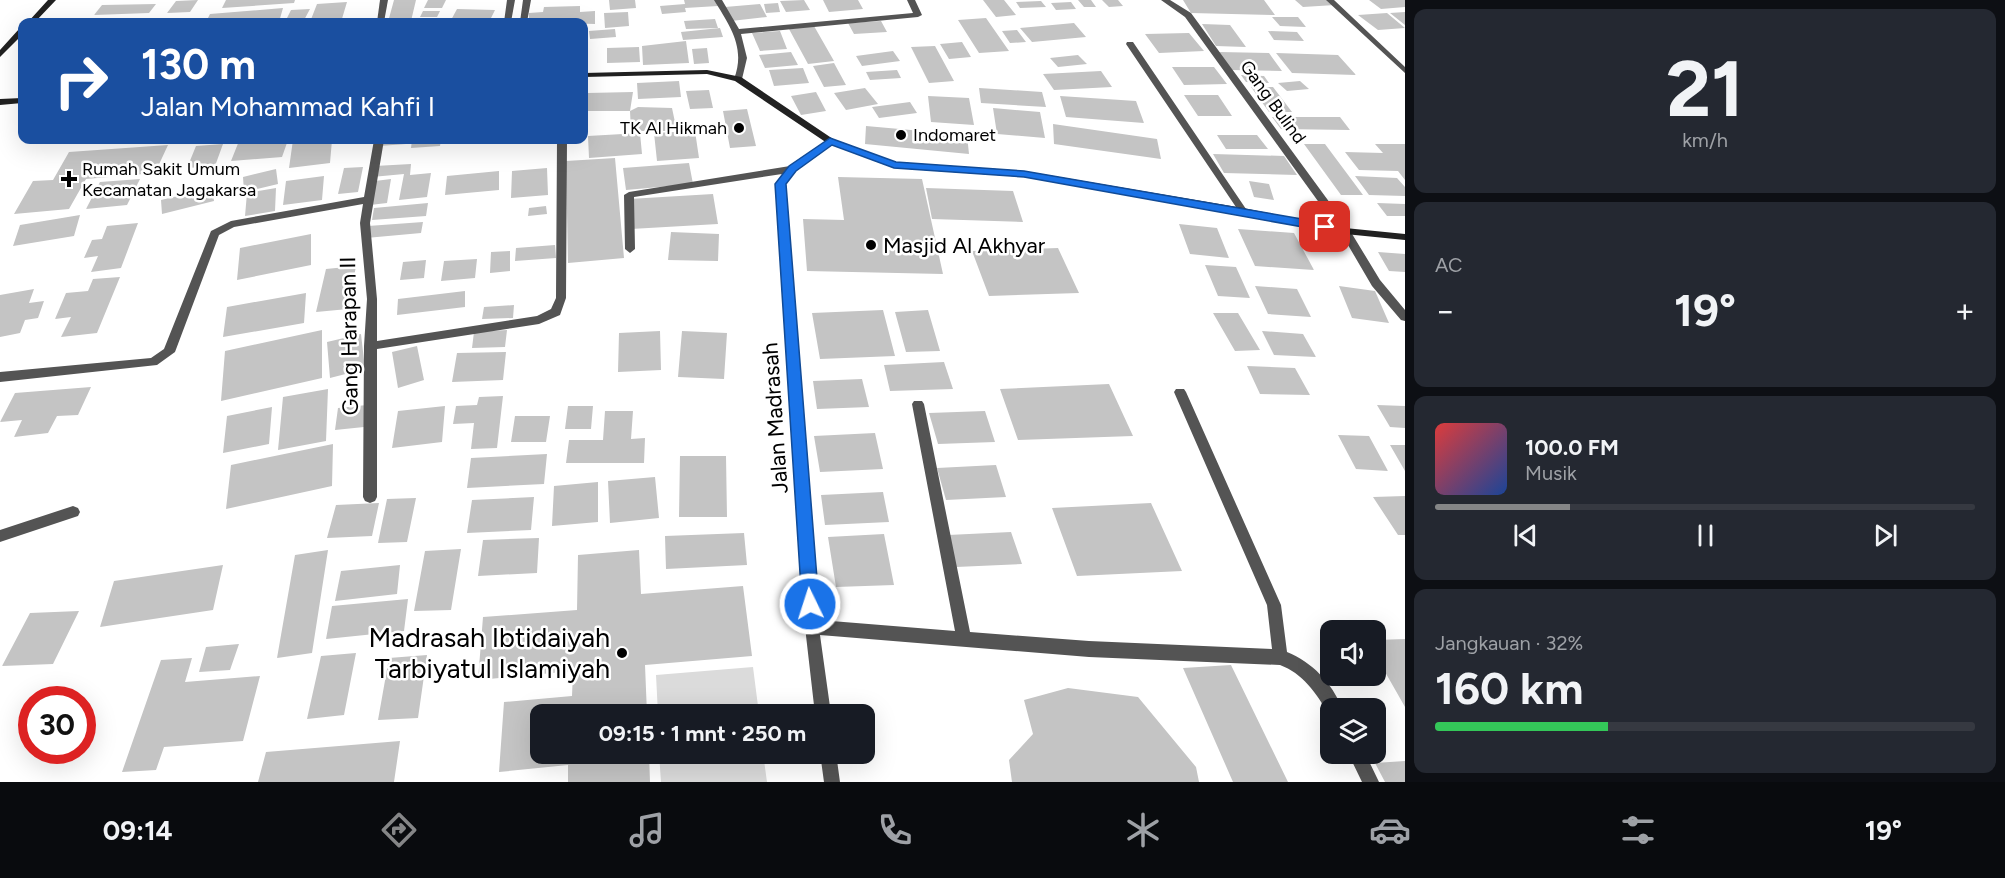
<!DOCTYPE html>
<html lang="id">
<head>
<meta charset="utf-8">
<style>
	body { margin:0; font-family:Figtree,sans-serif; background:#242831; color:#f1f3f6; height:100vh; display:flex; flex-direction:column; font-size:22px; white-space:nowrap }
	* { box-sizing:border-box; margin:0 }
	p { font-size:20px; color:#9ea1a6 }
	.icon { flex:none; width:33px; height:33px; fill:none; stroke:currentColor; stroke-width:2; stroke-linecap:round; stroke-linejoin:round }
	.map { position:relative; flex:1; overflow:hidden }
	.sheet { display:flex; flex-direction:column; gap:9px; padding:9px; background:#0d0f14; width:600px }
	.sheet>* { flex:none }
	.top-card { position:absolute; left:18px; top:18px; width:570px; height:126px; border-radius:12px; box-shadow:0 6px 24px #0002; background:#1a4fa0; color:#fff; overflow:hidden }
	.controls { position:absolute; left:1320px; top:620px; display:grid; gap:12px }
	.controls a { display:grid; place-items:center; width:66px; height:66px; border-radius:12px; background:#171b24; box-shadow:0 6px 24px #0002; font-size:30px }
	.speed { position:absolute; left:18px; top:686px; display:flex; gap:12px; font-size:30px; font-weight:700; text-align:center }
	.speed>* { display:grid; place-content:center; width:78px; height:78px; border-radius:50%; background:#171b24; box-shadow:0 6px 24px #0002; line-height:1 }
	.speed .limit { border:9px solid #d22; background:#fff; color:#111 }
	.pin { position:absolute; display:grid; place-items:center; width:51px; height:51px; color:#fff; margin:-26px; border-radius:12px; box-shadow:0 3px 9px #0006 }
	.me { position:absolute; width:66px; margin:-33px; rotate:356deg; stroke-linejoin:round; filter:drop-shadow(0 0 4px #0008) }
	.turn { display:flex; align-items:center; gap:21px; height:126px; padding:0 24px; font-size:27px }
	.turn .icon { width:78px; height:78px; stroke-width:2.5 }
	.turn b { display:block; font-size:42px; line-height:51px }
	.big { font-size:45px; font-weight:700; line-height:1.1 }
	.sheet .widget { flex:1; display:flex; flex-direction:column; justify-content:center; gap:9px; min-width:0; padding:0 21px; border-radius:12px; background:#242831 }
	.sheet .dial { align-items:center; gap:0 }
	.dial b { font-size:78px; line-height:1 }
	.song { display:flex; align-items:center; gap:18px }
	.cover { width:72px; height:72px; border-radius:9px; background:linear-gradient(135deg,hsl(0 70% 55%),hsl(220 70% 35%)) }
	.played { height:6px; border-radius:3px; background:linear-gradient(90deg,#858687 25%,#363941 25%) }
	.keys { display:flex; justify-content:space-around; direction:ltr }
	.heat { display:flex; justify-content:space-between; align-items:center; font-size:33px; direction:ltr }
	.charge { height:9px; border-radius:4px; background:linear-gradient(90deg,#34c759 32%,#363941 0) }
	.trip { position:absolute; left:530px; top:704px; width:345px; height:60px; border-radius:12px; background:#171b24; box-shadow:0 6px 24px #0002; font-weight:700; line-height:60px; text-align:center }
	.menu { display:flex; height:96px; justify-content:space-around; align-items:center; background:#090b0e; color:#9ea1a6 }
	.menu .icon { width:42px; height:42px }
	.menu .active { color:#858687 }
	.menu b { font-size:27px; color:#f1f3f6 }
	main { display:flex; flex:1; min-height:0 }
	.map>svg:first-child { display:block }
	.green { fill:#dbdbdb }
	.building { fill:#c4c4c4 }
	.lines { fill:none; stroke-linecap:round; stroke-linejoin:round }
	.lane { fill:#545454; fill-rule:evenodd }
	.street { fill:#545454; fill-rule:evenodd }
	.secondary { fill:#212121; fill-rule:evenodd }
	.route { fill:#1a73e8; stroke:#114b97; stroke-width:1.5 }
	.poi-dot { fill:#000; stroke:#fff; stroke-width:2 }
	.labels { text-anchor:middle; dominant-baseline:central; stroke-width:5; stroke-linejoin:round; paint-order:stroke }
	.far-street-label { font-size:18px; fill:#000; stroke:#fff }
	.far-poi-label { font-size:18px; fill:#000; stroke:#fff; text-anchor:start }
	.poi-label { font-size:22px; fill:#000; stroke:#fff; text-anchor:start }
	.street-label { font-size:22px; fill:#000; stroke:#fff }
	.near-poi-label { font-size:27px; fill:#000; stroke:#fff; text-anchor:end }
</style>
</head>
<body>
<main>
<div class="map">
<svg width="1405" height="782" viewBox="0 0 1405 782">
	<rect width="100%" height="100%" fill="#fff"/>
	<!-- green -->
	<path class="green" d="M753 667 759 714H658L656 675Z
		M659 753H763L767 782H661Z"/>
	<!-- building -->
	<path class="building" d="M198 0 190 12 167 13 176 1Z
		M226 0H295L294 3 222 8Z
		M394 0H416L411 21 388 22Z
		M428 0H446L442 8H424Z
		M609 0H635L636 8 610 10Z
		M684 0H716L718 6 685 8 686 12 662 14 660 6 685 4Z
		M804 0 810 10 786 12 780 1Z
		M823 0H858L863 9 829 12Z
		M983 0H1004L1016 15 996 17Z
		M1078 0H1091L1096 7H1084Z
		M1102 0H1118L1123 6 1109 7Z
		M1183 0H1264L1275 15 1191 13Z
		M1295 0H1329L1335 5 1303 7Z
		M1369 0H1405V7L1381 9Z
		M1041 1 1046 7 1020 8 1016 2Z
		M347 2 341 22H310L317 4Z
		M1071 2 1076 9 1056 10 1051 3Z
		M778 3 780 12 766 13 764 4Z
		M156 4 149 13 94 15 102 5Z
		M760 4 767 17 731 21 725 7Z
		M580 6V12L595 11V24L529 22V13L543 12 544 7Z
		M283 8 279 22H206L210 14Z
		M310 9 303 22H285L291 10Z
		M457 9 495 10 489 22H450Z
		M423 11H440L437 17H420Z
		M628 12 629 26 605 28 604 13Z
		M1405 12V25L1390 13Z
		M1387 13 1405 28 1378 30 1358 15Z
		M1272 17H1298L1306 27 1280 26Z
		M986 18 1009 51 979 53 958 20Z
		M715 19 718 28 686 29 684 21Z
		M881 21 887 32 854 34 848 23Z
		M1074 23 1086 37 1032 42 1020 28Z
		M1202 24 1230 25 1246 47 1216 46Z
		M814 26 834 61 808 64 789 29Z
		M720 28 723 37 683 40 681 32Z
		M615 29 616 37 590 39 589 31Z
		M1017 30 1026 42 1010 43 1002 31Z
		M780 31 787 49 760 51 752 33Z
		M1268 31 1297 32 1304 41 1274 40Z
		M1189 33 1204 51 1159 53 1145 34Z
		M686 41 689 63 643 65 642 46Z
		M962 42 971 57 949 59 940 44Z
		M935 46 954 81 929 83 911 47Z
		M639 47 640 62 607 63V48Z
		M707 48 709 63 694 64 692 49Z
		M893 51 900 61 862 66 856 56Z
		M791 52 798 65 765 68 759 55Z
		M1219 52 1269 53 1282 71 1231 70Z
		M1276 53 1338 55 1356 75 1292 73Z
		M1078 55 1087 64 1058 67 1050 58Z
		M834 63 846 85 824 87 813 66Z
		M1172 67H1214L1227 84 1184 85Z
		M803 68 809 83 774 86 769 70Z
		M897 70 901 78 870 80 866 72Z
		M1101 71 1112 87 1054 90 1043 74Z
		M1241 75 1264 76 1269 83 1246 82Z
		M679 81 681 97 638 99 637 83Z
		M1300 81 1309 89 1287 91 1278 83Z
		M1251 87H1273L1292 112H1269Z
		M865 88 878 104 846 110 834 93Z
		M979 88 1042 92 1046 107 981 103Z
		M709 90 713 108 690 109 686 91Z
		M633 92 630 111 638 107 672 108 676 127 669 131H631L630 111H587V93Z
		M816 92 826 111 801 115 791 96Z
		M1184 95H1218L1232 116H1198Z
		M928 96 969 98 974 125 931 122Z
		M1060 96 1136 101 1144 123 1066 117Z
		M910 102 917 113 879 118 872 107Z
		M993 108 1040 112 1045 138 997 134Z
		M747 109 756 146 730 148 723 111Z
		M1272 117H1340L1350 130 1281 129Z
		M1053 124 1157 139 1161 159 1054 144Z
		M866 126 967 135 969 154 865 144Z
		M695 131 699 158 657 161 654 133Z
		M640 133 642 154 589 158 588 136Z
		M1217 135H1257L1268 149H1226Z
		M288 140 282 157 231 161 239 141Z
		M293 140H332L330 163 289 168Z
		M381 140H407L406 144 379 146Z
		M412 140H441L440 146 411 148Z
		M223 144 215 166 187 168 196 146Z
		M1304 144H1325L1363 195H1341Z
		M1375 144H1405V180L1398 171 1359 170 1345 152 1383 153Z
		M168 145 155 173 86 179 69 209 14 214 33 181 53 180 69 152Z
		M1213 154 1284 156 1297 175 1224 173Z
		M615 158 624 258 568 263 566 161Z
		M689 163 693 184 626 190 623 168Z
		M411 164 410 175 431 173 427 197 399 200 404 174 372 177 375 166Z
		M363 167 358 192 338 194 344 168Z
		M547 168 548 195 511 198 512 171Z
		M276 169 278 184 244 192 243 177Z
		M499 171V190L445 195 447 176Z
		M324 176 322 200 283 205 286 181Z
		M1355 176 1397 178 1405 187V196L1369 195Z
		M838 177 922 179 943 274 807 271 803 219 844 220Z
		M140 179 127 205 86 209 100 182Z
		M391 179 387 203 370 205 375 181Z
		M1249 181 1269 184 1274 200 1254 197Z
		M212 188 214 201 162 214 161 200Z
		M276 188 275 211 245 216 247 193Z
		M926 188 1013 191 1023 222 932 219Z
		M713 194 718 224 631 229 629 199Z
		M428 203 426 216 372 220 374 208Z
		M1377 203 1405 204V216H1387Z
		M546 206 547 214 528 216 529 208Z
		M80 215 74 236 13 246 20 225Z
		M423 222 421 233 366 238 368 226Z
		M138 223 121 268 91 272 98 256 84 258 92 240 102 239 107 226Z
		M1179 224 1217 228 1229 258 1190 254Z
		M1238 229 1294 233 1314 270 1255 266Z
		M671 232 719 234 718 261 668 260Z
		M311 234V265L237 280 240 248Z
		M555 245 556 258 515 261 516 248Z
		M1058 248 1079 293 989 296 972 251Z
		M510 251V271L490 273 491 252Z
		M1378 252 1405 254V272L1389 271Z
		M477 259 475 278 441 281 444 261Z
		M426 260 424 278 400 280 403 262Z
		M1205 265 1236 267 1250 298 1218 296Z
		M356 266 348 309 316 312 326 269Z
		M120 277 97 333 61 337 71 317 55 319 66 293 88 291 93 279Z
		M1255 286 1297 289 1311 317 1268 314Z
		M1339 286 1375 291 1389 323 1352 318Z
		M34 289 29 303 44 301 38 318 25 320 20 333 0 337V295Z
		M465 291V307L397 315 398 299Z
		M306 293 304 323 223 337 227 307Z
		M514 305 513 318 482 319 484 307Z
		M883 310 895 356 820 359 812 313Z
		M928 310 940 351 906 352 895 312Z
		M1213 313H1238L1260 350 1235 351Z
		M322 330V378L221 401 225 351Z
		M507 330 505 347 472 348 474 332Z
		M660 331 661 370 618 372 619 333Z
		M682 331 727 333 724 379 678 377Z
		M1262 331 1303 334 1316 357 1274 355Z
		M361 334 365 369 330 378 327 342Z
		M417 346 424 380 398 388 392 352Z
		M506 352 503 380 452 382 457 353Z
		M944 362 953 389 890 391 884 365Z
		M1247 366 1295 368 1310 395 1260 394Z
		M862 379 869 407 817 409 813 381Z
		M1109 384 1133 436 1018 440 1000 389Z
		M91 387 78 415 57 416 48 433 14 437 22 420 0 422 15 393Z
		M328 389 326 441 278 450 283 397Z
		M503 396 497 448 471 449 474 423 453 424 456 406 477 405 479 397Z
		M367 405 364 427 335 430 338 408Z
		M1377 405 1405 406V428L1390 427Z
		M445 406 442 442 392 448 398 411Z
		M568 406H593L591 429H565Z
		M272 407 269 444 223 453 227 416Z
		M605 411H633L631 439 645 438 644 463H566L569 440H603Z
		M985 411 995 442 938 444 929 413Z
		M515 416H550L546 442H511Z
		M875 433 883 469 820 472 814 436Z
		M1338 435 1369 436 1388 471 1356 469Z
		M333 444 332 486 226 509 231 465Z
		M1390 445H1405V471Z
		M547 454 544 484 467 488 471 458Z
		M680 456H726L727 517H679Z
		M996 465 1006 497 946 500 937 468Z
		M655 477 659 518 610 523 608 481Z
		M598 482V522L552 526 554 486Z
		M883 492 889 522 825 525 821 495Z
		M1405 496V535H1398L1373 497Z
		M534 497 531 530 467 533 472 500Z
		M416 498 407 542 378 543 387 499Z
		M379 503 372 536 327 538 336 505Z
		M1151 503 1182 571 1077 576 1052 508Z
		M1011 532 1022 564 956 567 948 535Z
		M744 533 747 565 666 569 665 536Z
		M884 534 894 585 836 587 828 537Z
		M539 538 537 573 478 576 483 540Z
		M461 549 451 610 414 611 425 551Z
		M328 550 312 653 277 658 295 555Z
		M639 550 641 594 743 586 752 656 645 665 647 714H540V753H649L650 782H568V765L499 772 504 702 572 696 573 671 478 680 483 617 577 610 578 555Z
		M223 565 213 610 100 627 114 581Z
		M400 565 397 594 335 601 341 571Z
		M408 599 404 631 326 639 332 606Z
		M79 611 53 664 2 666 30 613Z
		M1405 639V707L1376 656V640Z
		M239 644 230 670 199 672 206 647Z
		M356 653 344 715 307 719 321 656Z
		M427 655 418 718 378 720 389 658Z
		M192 658 185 682 260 676 243 741 164 747 156 770 122 772 161 660Z
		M1231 665 1288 782H1233L1183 668Z
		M1068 688 1138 697 1196 767 1199 782H1012L1009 760 1033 734 1024 700Z
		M400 741 394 782H258L266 752Z
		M1405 761V782H1385L1375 763Z"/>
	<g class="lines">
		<!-- lane -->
		<path class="lane" d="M380 0H388L384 22H377Z"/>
		<!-- street -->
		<path class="street" d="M507 0H515L511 22H504Z
			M523 0H531L527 22H520Z
			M714 0H722L739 29 913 13 907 0H915L922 15 918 17 741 34 747 58 742 79 738 81 734 79C746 48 730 26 714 0Z
			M1161 0H1170L1191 13 1349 229 1380 280 1405 310V321L1401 320 1372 286 1341 233 1185 17Z
			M1326 0H1334L1405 67V73Z
			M1127 42H1133L1246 209V213H1240L1126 44Z
			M830 138 833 139V143L791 175 786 184 819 620 955 631 912 404 914 401H922L924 404 970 632 1089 641 1272 649 1267 605 1174 392 1176 389H1184L1186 392 1281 605 1287 652C1312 662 1332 683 1342 708H1330V714H1328C1317 693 1302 673 1280 665L1089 657 820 635 831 714H815L805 627 776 184 782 174 634 197 635 249 630 253 625 249 624 195 629 192 790 166Z
			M374 140H384L370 223 377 299V341L537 316 551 309 556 298 557 140H567L566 298 560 315 539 324 377 349V497L375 501 370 503 365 501 363 497 364 346 367 299 360 223 363 204 234 227 219 235 175 352 157 365 0 382V372L151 358 164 349 211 231 231 221 364 197Z
			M73 506 78 508 80 512 78 516 0 542V530Z
			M820 753H836L840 782H824Z
			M1348 753H1365L1379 782H1362Z"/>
		<!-- secondary -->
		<path class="secondary" d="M48 0H56L35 22H28Z
			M19 29H22V35L0 57V50Z
			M707 70 741 77 833 139 895 162 1024 171 1243 208 1345 228 1405 234V240L1345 234 1243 214 1024 177 894 168 827 143 735 81 707 74 584 77V73Z
			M22 98V103L0 105V99Z"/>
	</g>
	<!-- route -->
	<path class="route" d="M830 138 896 162 1024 171 1325 223 1330 227 1325 231 1024 177 894 168 832 145 796 171 786 184 819 604 816 609 810 612 805 609 802 604 775 184 789 166Z"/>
	<!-- markers -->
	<g class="poi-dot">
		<circle cx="739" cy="128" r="6"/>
		<circle cx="901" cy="135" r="6"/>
		<path d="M66 170h6v6h6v6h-6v6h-6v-6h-6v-6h6z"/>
		<circle cx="871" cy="245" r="6"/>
		<circle cx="622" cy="653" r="6"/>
	</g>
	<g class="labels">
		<!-- far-street labels -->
		<g class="far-street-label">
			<text transform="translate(1273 102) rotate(54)">Gang Bulind</text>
		</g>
		<!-- far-poi labels -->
		<g class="far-poi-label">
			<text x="727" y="128" text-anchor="end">TK Al Hikmah</text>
			<text x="913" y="135">Indomaret</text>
			<text x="82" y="169">Rumah Sakit Umum<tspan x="82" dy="21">Kecamatan Jagakarsa</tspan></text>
		</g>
		<!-- poi labels -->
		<g class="poi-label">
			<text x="883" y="245">Masjid Al Akhyar</text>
		</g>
		<!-- street labels -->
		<g class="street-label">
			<text transform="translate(349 336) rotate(-91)">Gang Harapan II</text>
			<text transform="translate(775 418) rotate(-94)">Jalan Madrasah</text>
		</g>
		<!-- near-poi labels -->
		<g class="near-poi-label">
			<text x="610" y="637">Madrasah Ibtidaiyah<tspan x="610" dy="31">Tarbiyatul Islamiyah</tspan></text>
		</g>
	</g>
</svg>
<div class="controls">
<a><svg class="icon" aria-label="sound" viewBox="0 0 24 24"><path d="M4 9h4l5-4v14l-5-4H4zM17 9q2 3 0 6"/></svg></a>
<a><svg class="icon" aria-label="layers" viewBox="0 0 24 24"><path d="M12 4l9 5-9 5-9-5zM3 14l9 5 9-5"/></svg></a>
</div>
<div class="speed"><div class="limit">30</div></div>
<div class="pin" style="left:1325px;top:227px;background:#d93025"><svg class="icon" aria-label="arrive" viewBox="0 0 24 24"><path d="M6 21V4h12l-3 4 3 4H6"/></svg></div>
<svg class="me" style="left:810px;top:604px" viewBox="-20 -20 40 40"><circle r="17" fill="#1a73e8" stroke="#fff" stroke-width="3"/><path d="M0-11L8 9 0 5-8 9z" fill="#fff"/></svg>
<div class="trip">09:15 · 1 mnt · 250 m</div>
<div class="top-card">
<div class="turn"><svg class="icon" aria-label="right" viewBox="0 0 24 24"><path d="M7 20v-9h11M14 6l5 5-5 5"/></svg><div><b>130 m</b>Jalan Mohammad Kahfi I</div></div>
</div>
</div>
<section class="sheet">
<div class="widget dial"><b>21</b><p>km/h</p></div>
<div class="widget"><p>AC</p>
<div class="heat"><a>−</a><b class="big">19°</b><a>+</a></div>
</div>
<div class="widget">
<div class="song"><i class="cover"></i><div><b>100.0 FM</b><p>Musik</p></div></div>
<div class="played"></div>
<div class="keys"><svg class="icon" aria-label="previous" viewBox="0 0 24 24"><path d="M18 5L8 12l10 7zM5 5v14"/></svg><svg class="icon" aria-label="pause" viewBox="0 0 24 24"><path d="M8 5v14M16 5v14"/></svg><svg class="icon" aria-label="next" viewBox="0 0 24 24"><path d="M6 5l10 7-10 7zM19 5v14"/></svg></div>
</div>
<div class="widget"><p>Jangkauan · 32%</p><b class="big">160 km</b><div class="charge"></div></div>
</section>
</main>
<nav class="menu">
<b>09:14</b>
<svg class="icon active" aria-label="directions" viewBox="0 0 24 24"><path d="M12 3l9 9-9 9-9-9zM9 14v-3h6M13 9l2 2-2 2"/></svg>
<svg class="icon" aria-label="music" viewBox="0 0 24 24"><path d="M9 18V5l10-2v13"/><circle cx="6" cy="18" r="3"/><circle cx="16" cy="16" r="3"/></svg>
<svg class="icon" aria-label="phone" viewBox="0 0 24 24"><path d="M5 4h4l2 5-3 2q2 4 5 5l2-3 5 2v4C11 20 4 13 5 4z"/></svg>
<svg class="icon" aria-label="climate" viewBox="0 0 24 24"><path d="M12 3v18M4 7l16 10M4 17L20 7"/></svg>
<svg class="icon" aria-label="car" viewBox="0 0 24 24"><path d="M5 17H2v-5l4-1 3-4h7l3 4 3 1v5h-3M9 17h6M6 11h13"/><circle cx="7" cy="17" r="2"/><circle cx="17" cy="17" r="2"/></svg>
<svg class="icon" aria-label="filters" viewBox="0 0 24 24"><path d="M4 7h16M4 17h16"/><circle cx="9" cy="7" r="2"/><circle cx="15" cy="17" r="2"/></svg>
<b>19°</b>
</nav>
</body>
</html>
